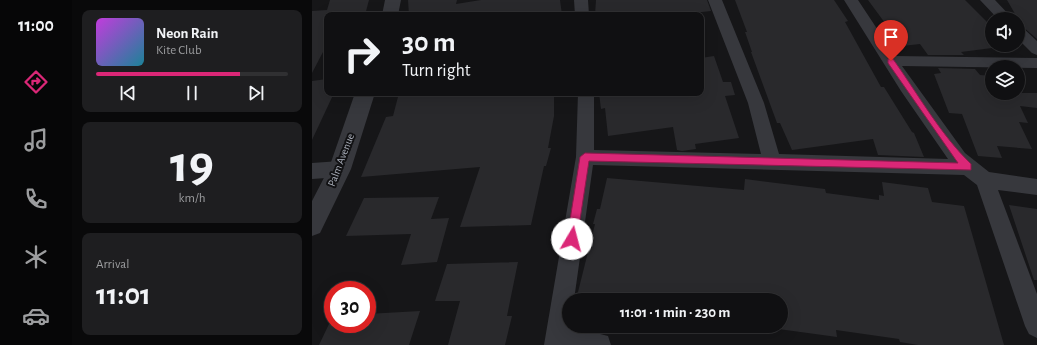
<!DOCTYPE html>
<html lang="en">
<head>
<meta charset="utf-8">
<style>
	body { margin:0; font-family:"Alegreya Sans",sans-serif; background:#1e1e20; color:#f1f3f6; height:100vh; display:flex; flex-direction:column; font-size:15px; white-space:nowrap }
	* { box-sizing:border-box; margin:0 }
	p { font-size:13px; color:#9c9d9f }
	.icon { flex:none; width:22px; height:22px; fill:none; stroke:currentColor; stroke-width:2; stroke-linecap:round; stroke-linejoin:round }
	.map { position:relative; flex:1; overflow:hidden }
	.panel { display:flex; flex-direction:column; gap:10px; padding:10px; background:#09090a; width:240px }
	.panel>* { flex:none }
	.top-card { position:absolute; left:12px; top:12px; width:380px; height:84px; border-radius:8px; box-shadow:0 4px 16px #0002,0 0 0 1px #303032; background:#101012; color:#f1f3f6; overflow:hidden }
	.controls { position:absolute; left:673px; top:12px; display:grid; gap:8px }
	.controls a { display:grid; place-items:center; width:40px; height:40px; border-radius:50%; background:#101012; box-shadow:0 4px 16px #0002,0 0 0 1px #303032; font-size:20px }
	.speed { position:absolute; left:12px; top:281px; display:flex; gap:8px; font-size:20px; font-weight:700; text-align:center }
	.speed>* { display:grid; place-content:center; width:52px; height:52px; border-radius:50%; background:#101012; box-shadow:0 4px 16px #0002,0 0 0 1px #303032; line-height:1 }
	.speed .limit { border:6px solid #d22; background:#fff; color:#111 }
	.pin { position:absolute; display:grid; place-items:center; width:34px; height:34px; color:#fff; margin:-41px -17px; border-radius:50% 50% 50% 0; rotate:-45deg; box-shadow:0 0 4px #0007 }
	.pin .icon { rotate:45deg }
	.me { position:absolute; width:44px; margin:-22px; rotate:8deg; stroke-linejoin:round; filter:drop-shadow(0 0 3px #0008) }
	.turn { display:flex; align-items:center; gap:14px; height:84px; padding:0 12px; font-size:18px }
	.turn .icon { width:52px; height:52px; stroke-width:2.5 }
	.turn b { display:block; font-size:28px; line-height:34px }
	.big { font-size:30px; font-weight:700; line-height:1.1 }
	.panel .widget { flex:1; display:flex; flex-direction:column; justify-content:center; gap:6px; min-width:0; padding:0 14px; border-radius:8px; background:#1e1e20 }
	.panel .dial { align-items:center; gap:0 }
	.dial b { font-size:52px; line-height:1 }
	.song { display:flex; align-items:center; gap:12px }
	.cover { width:48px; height:48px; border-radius:6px; background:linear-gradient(135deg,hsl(290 70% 55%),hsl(190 70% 35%)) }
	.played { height:4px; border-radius:2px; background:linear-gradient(90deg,#db2777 75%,#303032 75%) }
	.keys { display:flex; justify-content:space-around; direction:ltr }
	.trip { position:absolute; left:250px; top:293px; width:226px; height:40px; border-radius:20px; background:#101012; box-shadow:0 4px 16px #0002,0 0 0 1px #303032; font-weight:700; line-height:40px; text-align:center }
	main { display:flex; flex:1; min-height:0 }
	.dock { display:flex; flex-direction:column; width:72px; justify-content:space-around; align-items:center; background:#060607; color:#9c9d9f }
	.dock .icon { width:28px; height:28px }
	.dock .on { color:#db2777 }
	.dock b { font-size:18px; color:#f1f3f6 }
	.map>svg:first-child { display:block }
	.building { fill:#29292c }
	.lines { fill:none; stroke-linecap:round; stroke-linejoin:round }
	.minor { fill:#37383d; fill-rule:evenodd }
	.tertiary { fill:#37383d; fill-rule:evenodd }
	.route { fill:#db2777; stroke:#8e194d }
	.labels { text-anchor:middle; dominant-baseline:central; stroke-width:4; stroke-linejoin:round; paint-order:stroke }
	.street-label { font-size:11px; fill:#a8adb8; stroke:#111113 }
</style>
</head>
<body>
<main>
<nav class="dock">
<b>11:00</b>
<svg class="icon on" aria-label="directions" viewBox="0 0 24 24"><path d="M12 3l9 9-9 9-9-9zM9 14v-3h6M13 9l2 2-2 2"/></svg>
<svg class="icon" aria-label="music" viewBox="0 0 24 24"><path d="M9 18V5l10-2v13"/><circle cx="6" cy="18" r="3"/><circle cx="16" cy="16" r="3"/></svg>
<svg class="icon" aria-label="phone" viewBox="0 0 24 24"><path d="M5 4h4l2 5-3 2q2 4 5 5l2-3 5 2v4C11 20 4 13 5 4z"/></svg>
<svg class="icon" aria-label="climate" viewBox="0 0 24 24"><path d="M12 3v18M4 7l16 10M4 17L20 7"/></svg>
<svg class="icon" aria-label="car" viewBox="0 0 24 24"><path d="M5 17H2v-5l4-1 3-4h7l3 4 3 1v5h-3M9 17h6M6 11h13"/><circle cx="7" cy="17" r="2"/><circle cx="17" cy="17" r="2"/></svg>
</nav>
<section class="panel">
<div class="widget">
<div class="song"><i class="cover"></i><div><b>Neon Rain</b><p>Kite Club</p></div></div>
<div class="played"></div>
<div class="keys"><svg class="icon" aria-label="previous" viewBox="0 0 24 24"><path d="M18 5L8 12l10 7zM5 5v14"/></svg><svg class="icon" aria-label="pause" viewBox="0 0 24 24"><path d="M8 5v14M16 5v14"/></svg><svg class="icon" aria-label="next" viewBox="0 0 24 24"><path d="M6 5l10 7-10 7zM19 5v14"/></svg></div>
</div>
<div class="widget dial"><b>19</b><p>km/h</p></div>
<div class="widget"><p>Arrival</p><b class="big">11:01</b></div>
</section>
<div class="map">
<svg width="725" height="345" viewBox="0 0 725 345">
	<rect width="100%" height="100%" fill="#161618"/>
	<!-- building -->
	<path class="building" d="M18 0H57L53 15H15V52H11L0 73V11L15 10Z
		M96 0H145L144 4 169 0H248L250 15H97Z
		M284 0H395L399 11 363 15H283Z
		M423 0H522L536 21 533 22 569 87H572L600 132 602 133 612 157 566 155 561 139 480 150 468 123H465L439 52H440L433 32H435Z
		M556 0H653L680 27V48L649 52 652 55H616L608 44 590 46Z
		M695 0H725V39L710 26Z
		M402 56 411 82H419L423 95 413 96 427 138 383 144 384 149 370 151 365 150 361 127 296 136 293 108 289 109 287 93H389V58Z
		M626 68 663 69 668 75 680 76V93H725V108L708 106 716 123 707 122 720 149 685 146 690 158 666 156 650 114 637 113 622 74 629 73Z
		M15 79V93H22L0 140V81Z
		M87 93H242V116L236 148H239L234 166H232L219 225 148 227 168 167 49 177 74 117 81 116Z
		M295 178 432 190 433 179 513 189 514 193 567 200V195L572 196 570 182 616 188 620 202 652 206 692 345H606L588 342 587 339 524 330 525 337 445 326H469V300H264L283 224H281L285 209H288Z
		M127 197 119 219 137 218 125 262 89 265 99 234 34 236 52 198Z
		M697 205 725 209V280H722Z
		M206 262 195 316H200L193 345H136L148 301H123L135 264Z
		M108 311 97 345H7L17 324H55V314Z"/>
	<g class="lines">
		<!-- minor -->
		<path class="minor" d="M262 0H276L277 15H263Z
			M396 0H410L452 103 467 154 636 159 589 91 532 0H546L583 56 725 58V68L590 66 653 153 677 172 725 179V195L686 190 725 294V338L717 334 713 326 665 185 652 175 281 165 262 300H257V326L296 336 299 345H232L264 157 266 93H282V150L449 154 436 103Z
			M668 0H683L701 19H686Z
			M706 26 711 28 725 41V55L720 53 706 39Z
			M28 161 35 163 37 169 35 175 28 177 0 179V163Z"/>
		<!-- tertiary -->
		<path class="tertiary" d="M73 0H89L86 15H70Z
			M43 93H63L39 169 8 233 0 236V201L17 168Z"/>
	</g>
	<!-- route -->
	<path class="route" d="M576 59H581C606 94 628 134 659 164V170L277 161 265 239 264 243H257L255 239 268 157 273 153 646 163 576 63Z"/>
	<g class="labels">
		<!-- street labels -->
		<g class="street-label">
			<text transform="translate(29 160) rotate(-69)">Palm Avenue</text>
		</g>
	</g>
</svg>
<div class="controls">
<a><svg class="icon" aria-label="sound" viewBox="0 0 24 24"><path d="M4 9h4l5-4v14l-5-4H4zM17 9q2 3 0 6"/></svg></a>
<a><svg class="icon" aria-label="layers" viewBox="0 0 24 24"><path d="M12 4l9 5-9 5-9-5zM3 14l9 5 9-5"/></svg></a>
</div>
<div class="speed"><div class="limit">30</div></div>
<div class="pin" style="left:579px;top:61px;background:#d93025"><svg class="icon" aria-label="arrive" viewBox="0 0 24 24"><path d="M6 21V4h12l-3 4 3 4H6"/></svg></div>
<svg class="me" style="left:260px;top:239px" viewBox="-20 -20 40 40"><circle r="19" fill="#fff"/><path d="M0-13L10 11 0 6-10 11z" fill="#db2777"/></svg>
<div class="trip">11:01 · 1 min · 230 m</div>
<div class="top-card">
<div class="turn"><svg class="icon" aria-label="right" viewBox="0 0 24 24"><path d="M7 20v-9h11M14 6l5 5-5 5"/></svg><div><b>30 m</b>Turn right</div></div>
</div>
</div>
</main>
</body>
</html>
